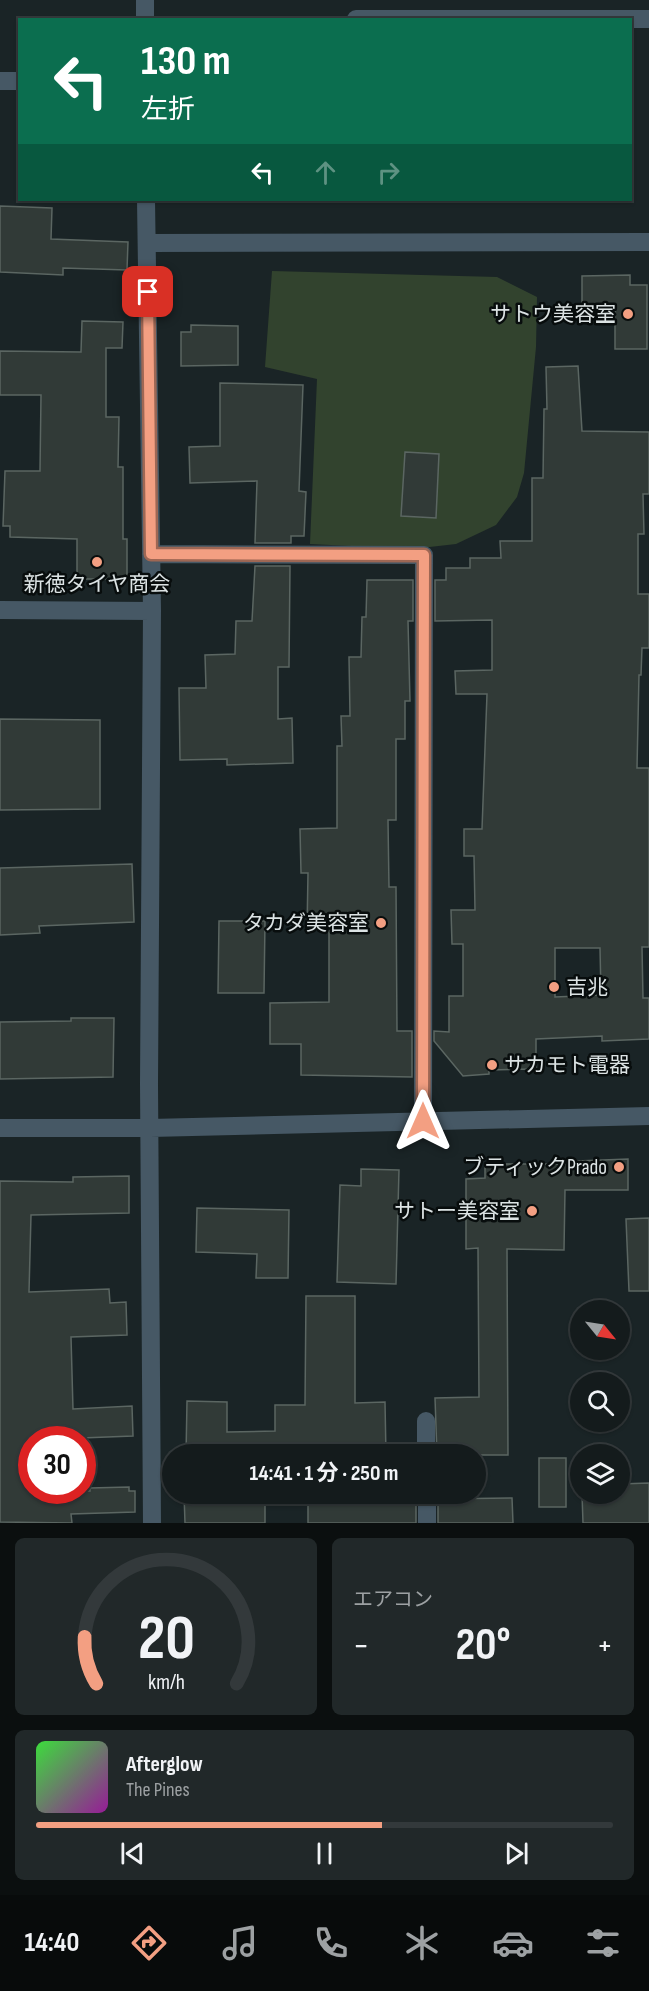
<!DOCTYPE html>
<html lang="ja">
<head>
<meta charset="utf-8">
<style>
	body { margin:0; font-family:"Sofia Sans Condensed","Noto Sans JP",sans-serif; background:#212829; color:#f1f3f6; height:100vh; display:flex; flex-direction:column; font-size:22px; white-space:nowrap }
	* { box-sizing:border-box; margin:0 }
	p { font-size:20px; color:#9da1a3 }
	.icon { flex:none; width:33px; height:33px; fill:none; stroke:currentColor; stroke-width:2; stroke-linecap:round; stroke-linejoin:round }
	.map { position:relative; height:1523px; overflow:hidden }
	.drawer { display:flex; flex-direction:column; gap:15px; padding:15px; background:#0b0f0f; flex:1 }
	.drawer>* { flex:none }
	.guide { position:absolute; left:18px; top:18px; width:614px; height:183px; border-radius:0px; box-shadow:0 2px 4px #0004,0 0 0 2px #33393b; background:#0b6e4f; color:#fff; overflow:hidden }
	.needle { width:39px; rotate:120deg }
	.tools { position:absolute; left:570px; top:1300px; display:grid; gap:12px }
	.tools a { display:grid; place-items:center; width:60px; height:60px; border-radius:50%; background:#141b1c; box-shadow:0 2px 4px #0004,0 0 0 2px #33393b; font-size:30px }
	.speed { position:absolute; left:18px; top:1426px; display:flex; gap:12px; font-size:30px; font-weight:700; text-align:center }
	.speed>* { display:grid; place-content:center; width:78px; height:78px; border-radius:50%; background:#141b1c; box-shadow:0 2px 4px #0004,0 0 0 2px #33393b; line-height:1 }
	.speed .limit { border:9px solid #d22; background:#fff; color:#111 }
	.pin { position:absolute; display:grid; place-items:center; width:51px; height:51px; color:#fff; margin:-26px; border-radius:12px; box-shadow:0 3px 9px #0006 }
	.me { position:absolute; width:66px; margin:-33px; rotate:0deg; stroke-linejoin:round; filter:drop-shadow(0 0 4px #0008) }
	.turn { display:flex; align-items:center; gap:21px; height:126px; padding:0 24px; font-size:27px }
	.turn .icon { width:78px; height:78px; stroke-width:2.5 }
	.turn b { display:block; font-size:42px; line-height:51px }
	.lanes { display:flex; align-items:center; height:57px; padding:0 24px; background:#0003; justify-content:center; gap:30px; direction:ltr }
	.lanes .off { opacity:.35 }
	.big { font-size:45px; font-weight:700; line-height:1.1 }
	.drawer .tile { flex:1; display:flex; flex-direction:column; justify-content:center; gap:9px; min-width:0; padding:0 21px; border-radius:9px; background:#212829 }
	.drawer .dial { align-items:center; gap:0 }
	.dial svg { height:156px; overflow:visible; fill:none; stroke:#33393b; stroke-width:7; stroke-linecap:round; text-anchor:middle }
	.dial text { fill:#f1f3f6; stroke:none }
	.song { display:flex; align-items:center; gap:18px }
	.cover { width:72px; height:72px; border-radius:9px; background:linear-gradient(135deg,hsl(120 70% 55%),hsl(300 70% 35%)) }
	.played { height:6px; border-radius:3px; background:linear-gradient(90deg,#f39f82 60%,#33393b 60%) }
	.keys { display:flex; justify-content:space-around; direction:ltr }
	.heat { display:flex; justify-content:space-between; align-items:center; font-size:33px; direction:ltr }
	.drawer .tiles { flex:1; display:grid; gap:15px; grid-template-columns:1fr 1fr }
	.tile:last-child { grid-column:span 2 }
	.trip { position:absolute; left:162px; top:1444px; width:324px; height:60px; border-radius:30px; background:#141b1c; box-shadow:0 2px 4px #0004,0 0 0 2px #33393b; font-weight:700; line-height:60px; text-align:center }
	.dock { display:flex; height:96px; justify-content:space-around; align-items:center; background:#080b0b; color:#9da1a3 }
	.dock .icon { width:42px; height:42px }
	.dock .on { color:#f39f82 }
	.dock b { font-size:27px; color:#f1f3f6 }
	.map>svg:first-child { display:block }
	.green { fill:#32432e }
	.building { fill:#313a37; stroke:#5b6662; stroke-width:1.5; fill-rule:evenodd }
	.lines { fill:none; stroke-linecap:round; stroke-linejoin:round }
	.minor { stroke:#465865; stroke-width:18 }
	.route-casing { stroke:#9e6754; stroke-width:15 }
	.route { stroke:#f39f82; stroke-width:10 }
	.poi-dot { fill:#f39f82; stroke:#080d0d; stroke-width:2 }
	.labels { text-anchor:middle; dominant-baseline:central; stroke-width:5; stroke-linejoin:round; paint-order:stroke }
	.poi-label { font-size:21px; fill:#dce3e4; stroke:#080d0d; text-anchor:end }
</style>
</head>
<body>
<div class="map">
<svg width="649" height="1523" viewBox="0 0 649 1523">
	<rect width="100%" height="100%" fill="#1a2426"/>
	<!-- green -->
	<path class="green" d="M272 271 497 277 537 297 536 347 524 473 517 497 496 525 456 544 412 549 310 544 317 379 265 367Z"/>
	<!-- building -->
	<path class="building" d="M0 206 52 208 51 239 128 242 127 270 63 268V275L0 272Z
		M630 275V285H647V349H615V304L582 305V276Z
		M82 321 123 322 122 348H106V417H119L118 467H123V539H127V579H77V539L10 537V526H3L5 471H40L41 395H0V351L81 352Z
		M191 325 238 326V365L181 366V332H191Z
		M578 366 582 431 649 432V494H643L644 534H638V594H649V648H642L641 675H639L637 768H649V947H642L643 998H649V1039L602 1041V1036L536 1039V1069L489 1070V1074L463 1076 434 1041V1031L449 1032V996H463V944H452L451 910H475L474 856H464V829H482L487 694H456L455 671 492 670V620L435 621V580H446V568H470V558H501L500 541H532V478H543L544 409H547L546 367ZM555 948H600L601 995 555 997Z
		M220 383 303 385 299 491 306 492 304 536H291V543H255L257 481 190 483 189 447 220 446Z
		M405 452 439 454 436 518 401 516Z
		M255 566H290L289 667H278V719L292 718 293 763 227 765V759L180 760 179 688H206L205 655 235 654 236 621H252Z
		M367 580H413V621H408L410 701H405V739H396V820H388L389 887H396L397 1031H412V1077L301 1075V1044H270V1003L329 1002V930H307L308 873H301L300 829 337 828V746H342L341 716H350L349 657H361L362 617H366Z
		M0 719 100 720V809L0 810Z
		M132 864 134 922 39 926 40 933 0 935V868Z
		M219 921H265L264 993H218Z
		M71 1018H114L113 1077 0 1079V1022L71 1021Z
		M628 1159V1190H565L564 1250 507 1249 508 1455H437L435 1398 479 1397 478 1248 466 1249V1179L485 1178V1164H577V1161Z
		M361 1169 399 1170 396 1284 337 1282 340 1185 361 1186Z
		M129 1176V1213L31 1215 29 1292 109 1289 110 1303 126 1302 127 1335 71 1337 73 1409 132 1406 133 1436 29 1440 30 1491H90V1488L129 1487V1491H135V1512L71 1514 72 1523 0 1522V1181L73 1182V1177Z
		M197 1208 289 1210 288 1278H256L257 1254 196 1252Z
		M649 1218V1291H629L626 1219Z
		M306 1296H355V1403L385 1402 386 1455H186L187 1401 227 1402V1432L275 1431V1405H305Z
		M539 1458H566V1507H539Z
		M649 1483V1523H583L582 1494H620V1484Z
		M184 1494H265V1523H185Z
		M315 1494H359V1501L416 1499V1523H308V1502L315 1501Z
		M512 1498 513 1523H438V1499Z"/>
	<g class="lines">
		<!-- minor -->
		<path class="minor" d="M145 0V20
			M356 19H649
			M0 81H20
			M146 200 152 611 149 1084 152 1523
			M147 243 649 242
			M151 554 424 555 423 1121
			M0 610 152 611
			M0 1128H150L649 1116
			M426 1421V1455
			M427 1494V1523"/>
	</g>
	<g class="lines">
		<!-- route casing -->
		<g class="route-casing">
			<path id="route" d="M148 292 151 554 424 555 423 1121"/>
		</g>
		<!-- route -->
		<use href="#route" class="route"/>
	</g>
	<!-- markers -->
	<g class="poi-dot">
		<circle cx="628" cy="314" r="6"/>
		<circle cx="97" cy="562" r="6"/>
		<circle cx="381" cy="923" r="6"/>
		<circle cx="554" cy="987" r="6"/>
		<circle cx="492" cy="1065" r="6"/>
		<circle cx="619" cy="1167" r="6"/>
		<circle cx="532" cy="1211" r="6"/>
	</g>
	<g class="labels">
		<!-- poi labels -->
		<g class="poi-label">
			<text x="616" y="314">サトウ美容室</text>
			<text x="97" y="584" text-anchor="middle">新徳タイヤ商会</text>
			<text x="369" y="923">タカダ美容室</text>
			<text x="566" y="987" text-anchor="start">吉兆</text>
			<text x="504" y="1065" text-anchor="start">サカモト電器</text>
			<text x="607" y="1167">ブティックPrado</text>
			<text x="520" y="1211">サトー美容室</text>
		</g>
	</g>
</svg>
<div class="tools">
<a><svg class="needle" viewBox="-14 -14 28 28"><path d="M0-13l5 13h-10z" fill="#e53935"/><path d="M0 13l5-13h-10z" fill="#9da1a3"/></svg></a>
<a><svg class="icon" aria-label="search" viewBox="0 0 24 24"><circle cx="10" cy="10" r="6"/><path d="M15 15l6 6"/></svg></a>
<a><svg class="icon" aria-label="layers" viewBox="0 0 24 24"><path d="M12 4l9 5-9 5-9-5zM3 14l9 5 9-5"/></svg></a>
</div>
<div class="speed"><div class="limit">30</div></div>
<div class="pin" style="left:148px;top:292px;background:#d93025"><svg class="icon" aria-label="arrive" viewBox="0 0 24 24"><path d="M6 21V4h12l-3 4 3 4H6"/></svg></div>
<svg class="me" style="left:423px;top:1121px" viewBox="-20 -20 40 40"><path d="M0-17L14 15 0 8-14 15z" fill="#f39f82" stroke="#fff" stroke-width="4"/></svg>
<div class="trip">14:41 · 1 分 · 250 m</div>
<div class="guide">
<div class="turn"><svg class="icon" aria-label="left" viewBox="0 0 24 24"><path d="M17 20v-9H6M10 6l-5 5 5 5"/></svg><div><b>130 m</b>左折</div></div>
<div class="lanes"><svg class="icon" aria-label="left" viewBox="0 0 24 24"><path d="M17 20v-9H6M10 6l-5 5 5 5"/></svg><svg class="icon off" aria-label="ahead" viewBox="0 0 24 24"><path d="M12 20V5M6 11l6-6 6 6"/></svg><svg class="icon off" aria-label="right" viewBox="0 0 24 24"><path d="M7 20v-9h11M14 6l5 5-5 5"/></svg></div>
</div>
</div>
<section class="drawer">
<div class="tiles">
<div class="tile dial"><svg viewBox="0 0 100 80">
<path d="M14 69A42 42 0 1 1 86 69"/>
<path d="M14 69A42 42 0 0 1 8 45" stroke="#f39f82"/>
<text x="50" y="56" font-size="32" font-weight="700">20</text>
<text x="50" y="72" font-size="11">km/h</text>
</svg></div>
<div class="tile"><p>エアコン</p>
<div class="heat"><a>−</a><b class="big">20°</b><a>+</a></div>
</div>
<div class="tile">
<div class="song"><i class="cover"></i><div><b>Afterglow</b><p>The Pines</p></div></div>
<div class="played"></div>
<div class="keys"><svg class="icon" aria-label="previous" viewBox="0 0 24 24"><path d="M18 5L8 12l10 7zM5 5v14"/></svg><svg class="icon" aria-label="pause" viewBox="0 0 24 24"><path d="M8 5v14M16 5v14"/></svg><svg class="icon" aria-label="next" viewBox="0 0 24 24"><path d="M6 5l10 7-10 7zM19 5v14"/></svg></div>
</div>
</div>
</section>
<nav class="dock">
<b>14:40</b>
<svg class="icon on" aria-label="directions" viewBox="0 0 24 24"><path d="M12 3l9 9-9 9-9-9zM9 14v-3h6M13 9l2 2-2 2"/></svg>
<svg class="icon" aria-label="music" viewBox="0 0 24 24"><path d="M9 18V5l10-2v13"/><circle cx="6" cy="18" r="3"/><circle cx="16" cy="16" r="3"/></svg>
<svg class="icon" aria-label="phone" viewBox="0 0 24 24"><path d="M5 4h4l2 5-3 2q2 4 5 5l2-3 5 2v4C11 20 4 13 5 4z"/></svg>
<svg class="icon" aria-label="climate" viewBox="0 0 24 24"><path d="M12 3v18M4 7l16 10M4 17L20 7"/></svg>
<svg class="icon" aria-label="car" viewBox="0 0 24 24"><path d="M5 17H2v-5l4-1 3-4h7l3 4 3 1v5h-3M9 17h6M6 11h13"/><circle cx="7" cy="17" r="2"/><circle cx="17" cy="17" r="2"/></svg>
<svg class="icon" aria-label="filters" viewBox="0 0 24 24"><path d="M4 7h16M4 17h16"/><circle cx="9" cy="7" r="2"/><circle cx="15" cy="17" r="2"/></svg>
</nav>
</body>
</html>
